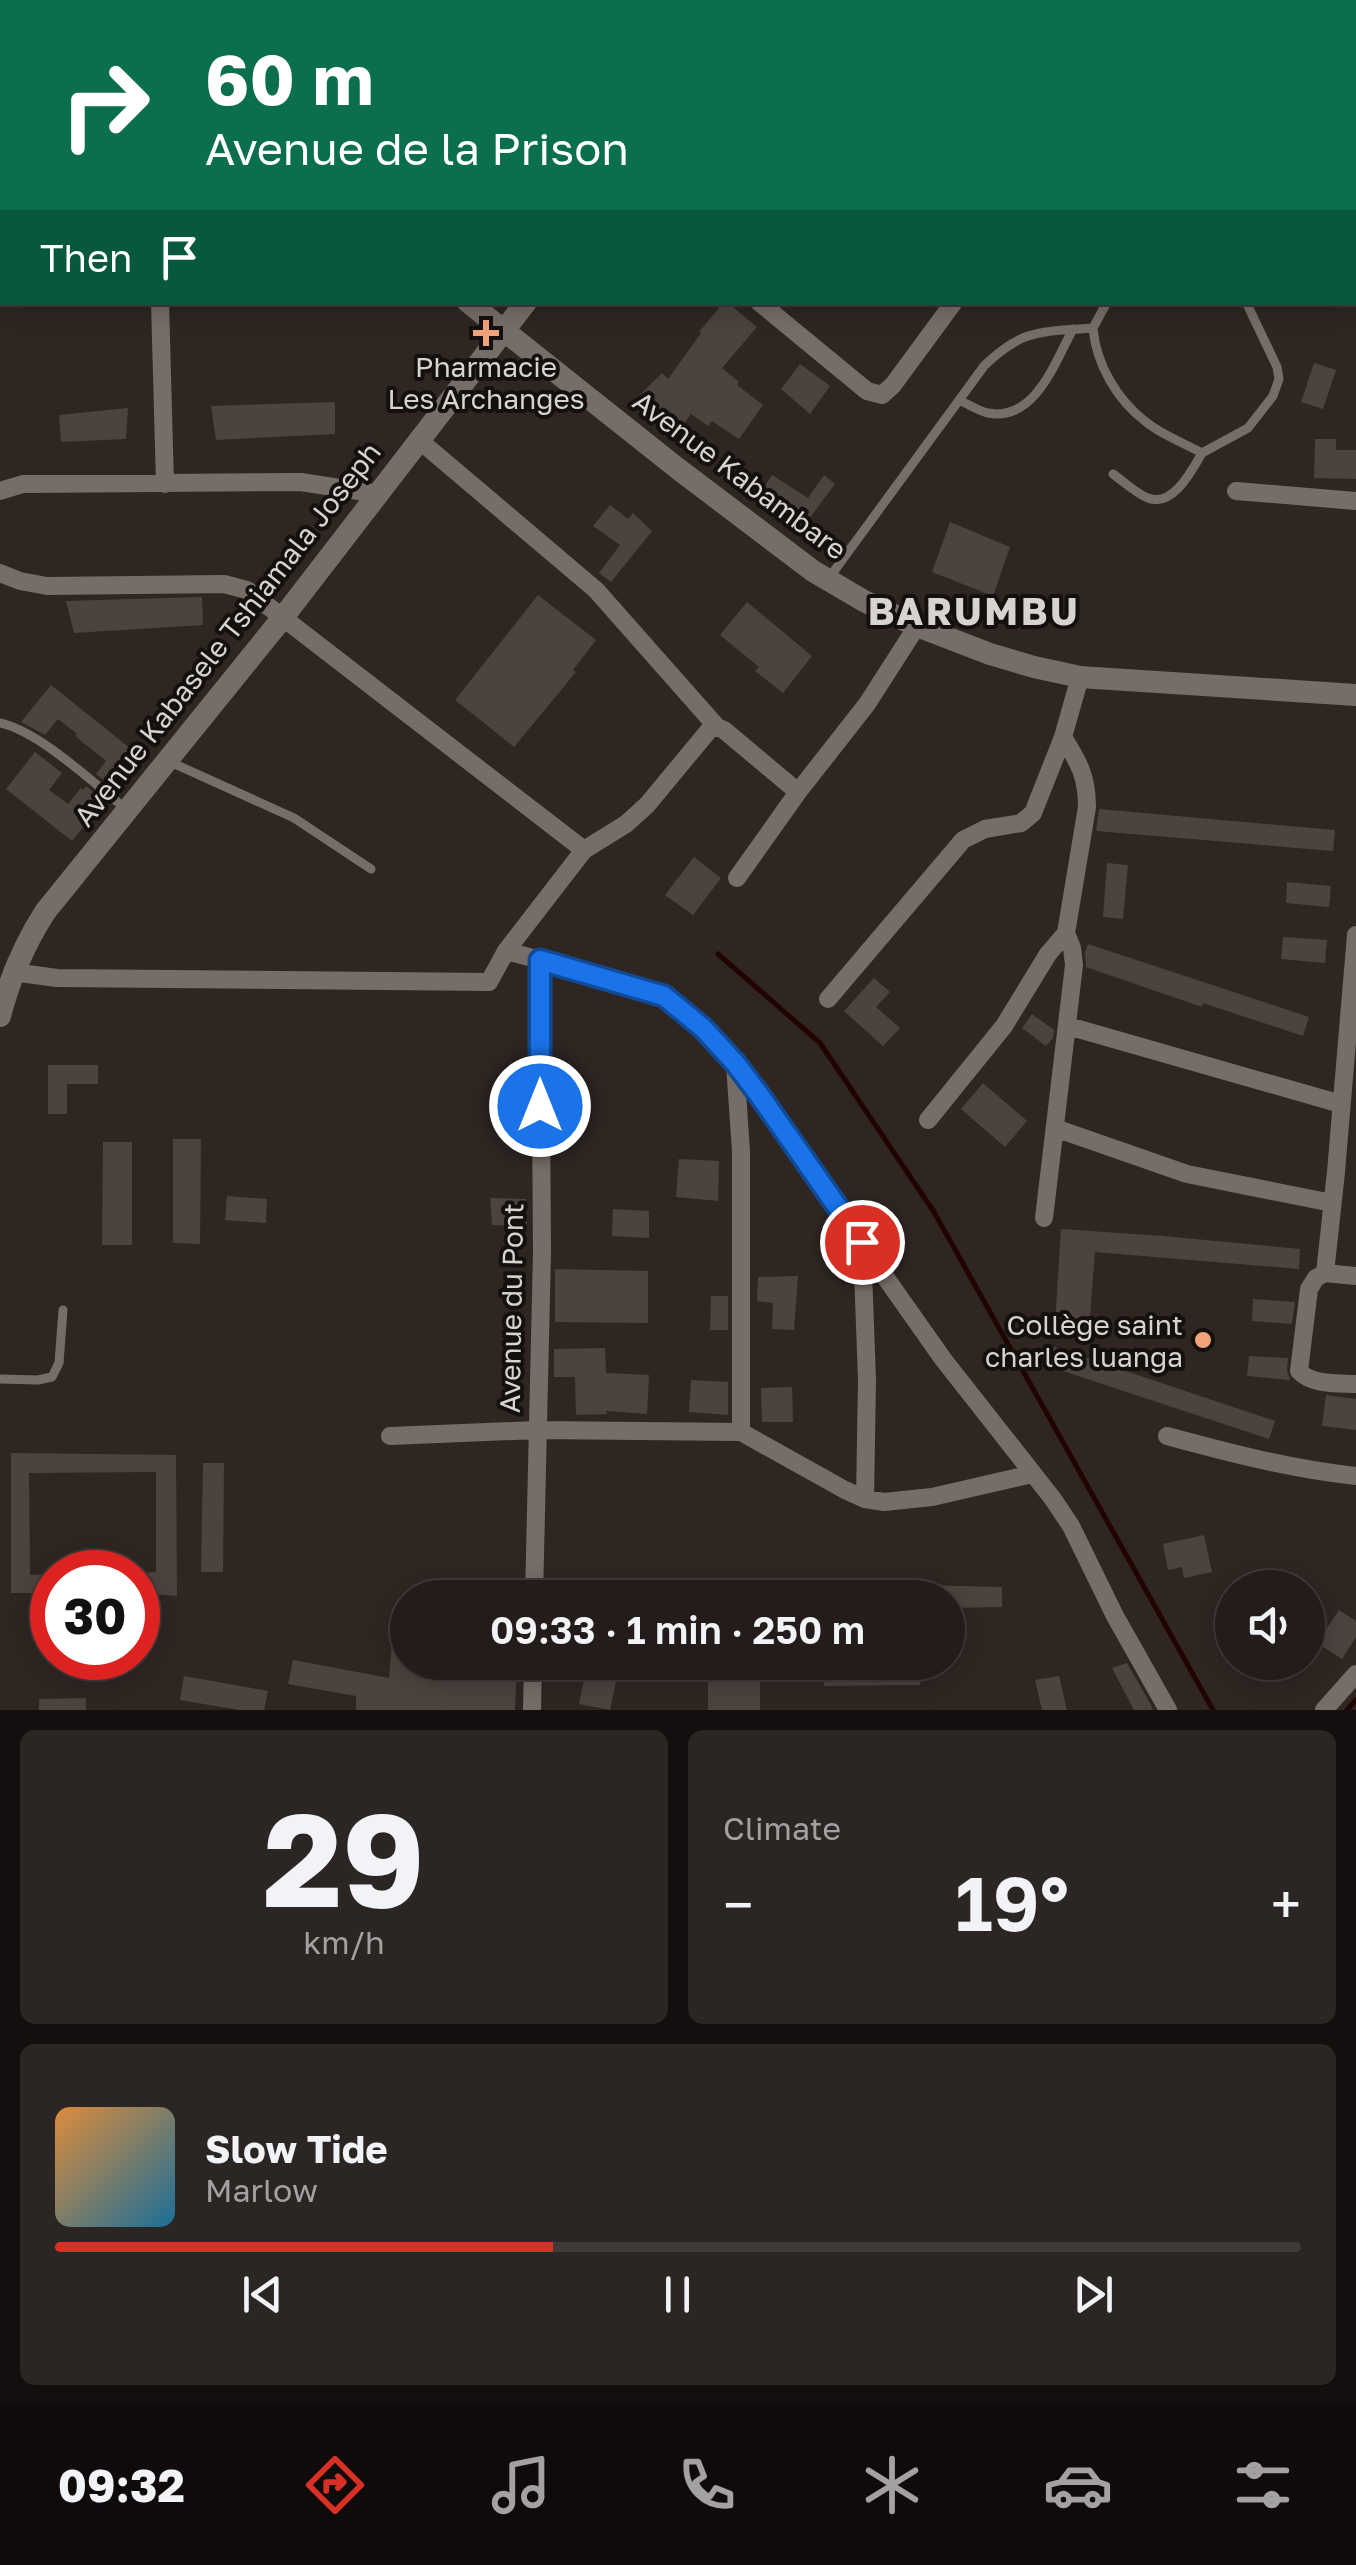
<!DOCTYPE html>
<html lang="en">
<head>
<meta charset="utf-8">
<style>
	body { margin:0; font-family:"Golos Text",sans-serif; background:#2b2523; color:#f1f3f6; height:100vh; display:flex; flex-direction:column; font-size:38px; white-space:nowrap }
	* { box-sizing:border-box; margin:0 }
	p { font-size:32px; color:#a3a1a2 }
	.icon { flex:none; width:55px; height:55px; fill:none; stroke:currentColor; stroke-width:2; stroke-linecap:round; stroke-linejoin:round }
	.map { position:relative; height:1710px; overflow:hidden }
	.details { display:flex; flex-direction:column; gap:20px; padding:20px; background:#130f0e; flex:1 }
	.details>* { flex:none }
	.hud { position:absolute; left:0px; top:0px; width:1358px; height:305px; box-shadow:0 5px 25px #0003,0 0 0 2px #403a39; background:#0b6e4f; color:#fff; overflow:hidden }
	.fabs { position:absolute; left:1215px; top:1570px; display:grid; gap:20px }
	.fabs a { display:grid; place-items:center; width:110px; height:110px; border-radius:50%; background:#231c1a; box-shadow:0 5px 25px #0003,0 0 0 2px #403a39; font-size:50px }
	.speed { position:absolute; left:30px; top:1550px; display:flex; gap:20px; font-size:50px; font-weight:700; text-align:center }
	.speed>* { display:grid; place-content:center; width:130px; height:130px; border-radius:50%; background:#231c1a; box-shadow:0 5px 25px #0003,0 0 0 2px #403a39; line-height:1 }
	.speed .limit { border:15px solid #d22; background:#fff; color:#111 }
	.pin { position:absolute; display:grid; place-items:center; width:85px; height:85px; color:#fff; margin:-42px; border:5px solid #fff; border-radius:50%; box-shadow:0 2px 10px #0007 }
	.me { position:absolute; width:110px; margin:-55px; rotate:0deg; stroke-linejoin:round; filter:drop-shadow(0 0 8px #0008) }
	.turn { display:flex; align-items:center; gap:35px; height:210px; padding:0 40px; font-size:45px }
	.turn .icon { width:130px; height:130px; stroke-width:2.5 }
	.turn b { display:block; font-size:70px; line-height:85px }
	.then { display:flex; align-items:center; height:95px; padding:0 40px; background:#0003; gap:20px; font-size:38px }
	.big { font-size:75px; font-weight:600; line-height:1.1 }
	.details .card { flex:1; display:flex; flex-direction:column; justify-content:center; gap:15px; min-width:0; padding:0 35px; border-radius:15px; background:#2b2523 }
	.details .dial { align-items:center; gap:0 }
	.dial b { font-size:130px; line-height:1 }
	.song { display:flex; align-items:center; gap:30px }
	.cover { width:120px; height:120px; border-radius:15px; background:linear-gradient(135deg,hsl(30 70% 55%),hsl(200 70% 35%)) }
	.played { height:10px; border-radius:5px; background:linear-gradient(90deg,#d93025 40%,#403a39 40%) }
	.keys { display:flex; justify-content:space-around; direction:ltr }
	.heat { display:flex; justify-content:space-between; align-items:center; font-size:55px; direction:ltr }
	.details .tiles { flex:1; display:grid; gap:20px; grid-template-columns:1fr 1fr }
	.card:last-child { grid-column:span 2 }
	.trip { position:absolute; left:390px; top:1580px; width:575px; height:100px; border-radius:50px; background:#231c1a; box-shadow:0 5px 25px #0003,0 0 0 2px #403a39; font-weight:600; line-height:100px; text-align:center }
	.dock { display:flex; height:160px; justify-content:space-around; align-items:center; background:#0e0b0a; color:#a3a1a2 }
	.dock .icon { width:70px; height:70px }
	.dock .selected { color:#d93025 }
	.dock b { font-size:45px; color:#f1f3f6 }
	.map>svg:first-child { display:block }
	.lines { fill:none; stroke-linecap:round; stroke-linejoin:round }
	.stream { stroke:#210400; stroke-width:5 }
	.building { fill:#4c433e }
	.service { stroke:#776d68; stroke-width:9 }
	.minor { stroke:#776d68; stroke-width:18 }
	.secondary { stroke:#776d68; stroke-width:22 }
	.route-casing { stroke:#114b97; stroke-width:25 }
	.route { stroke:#1a73e8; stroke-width:18 }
	.poi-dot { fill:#f0a27a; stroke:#14100e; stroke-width:4 }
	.labels { text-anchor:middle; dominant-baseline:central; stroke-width:8; stroke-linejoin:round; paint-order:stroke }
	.poi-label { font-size:28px; fill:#d8d3d0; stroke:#14100e }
	.street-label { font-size:28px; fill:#d8d3d0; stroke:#14100e }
	.district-label { font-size:38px; font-weight:bold; letter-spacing:2.5px; fill:#d8d3d0; stroke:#14100e }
</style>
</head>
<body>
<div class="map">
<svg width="1356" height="1710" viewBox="0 0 1356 1710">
	<rect width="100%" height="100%" fill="#2f2622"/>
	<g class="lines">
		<!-- stream -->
		<path class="stream" d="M718 954 820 1043 934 1212 1213 1710
			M1347 1710 1356 1700"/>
	</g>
	<!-- building -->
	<path class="building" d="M724 302H727L757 327 722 368 739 382 737 385 763 405 739 439 712 421 708 426 691 414 675 435 633 402 662 373 668 379 701 333 699 332Z
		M1314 363 1336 370 1323 409 1301 402Z
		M800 364 830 386 810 414 781 389Z
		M335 402V434L216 440 211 406Z
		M128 408 126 439 61 442 59 415Z
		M1315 439H1336V450H1356V479L1314 478Z
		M772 475 808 498 824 475 835 484 803 527 759 495Z
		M610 505 628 519 633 513 652 531 611 582 599 573 620 545 593 526Z
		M950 522 1010 547 993 596 932 572Z
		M538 595 596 640 573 670 576 672 514 747 455 700Z
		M202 597 203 625 74 633 66 601Z
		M747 602 812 656 783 693 755 671 759 667 720 635Z
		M51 685 140 756 114 788 96 774 106 761 75 736 77 734 58 719 45 735 21 722Z
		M35 752 62 773 49 790 68 804 81 788 83 790 86 786 104 801 72 841 6 789Z
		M1099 809 1335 830 1333 851 1096 831Z
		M694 857 721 878 693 915 665 895Z
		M1107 863 1128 865 1123 919 1103 917Z
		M1287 882 1331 886 1329 907 1286 903Z
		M1283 937 1327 940 1325 963 1281 959Z
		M1088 944 1309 1017 1303 1036 1203 1003 1202 1007 1086 967 1085 952Z
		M874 978 890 992 876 1007 900 1028 883 1046 844 1011Z
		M1032 1014 1054 1030 1053 1038 1046 1046 1022 1028Z
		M48 1065H98V1084H67V1114H48Z
		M983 1083 1027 1121 1005 1147 961 1109Z
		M173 1139H201L200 1244 173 1243Z
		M103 1142H132V1245H102Z
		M679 1159 719 1161 718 1201 676 1197Z
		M227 1196 267 1199 266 1223 225 1220Z
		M490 1198 526 1199 527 1226 492 1225Z
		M613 1209 649 1211V1238L612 1236Z
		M1061 1229 1163 1236 1300 1249 1299 1269 1095 1252 1089 1329 1069 1328V1325L1055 1323Z
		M555 1269 648 1271V1323L555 1322Z
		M798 1276 794 1330 772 1329 773 1303 757 1301 758 1277Z
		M711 1296H728V1330H710Z
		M1253 1299 1295 1302 1292 1324 1252 1321Z
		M1054 1347 1275 1421 1269 1439 1048 1366Z
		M605 1348 606 1373 649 1375 647 1414 606 1411 607 1414 576 1415 575 1377H554V1349Z
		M1249 1356 1288 1358 1287 1370 1290 1380 1247 1376Z
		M691 1380 728 1382V1415L689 1412Z
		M792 1387 793 1422H762L761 1388Z
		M1326 1395 1356 1399V1430L1322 1426Z
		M11 1453 176 1455 177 1596 138 1593V1573L156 1572V1472L29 1473 30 1575 52 1574V1593H11Z
		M203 1463H224L223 1572H201Z
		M1204 1535 1212 1572 1184 1578 1182 1567 1168 1570 1163 1544Z
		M920 1585 1002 1587V1607L948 1608V1598H922Z
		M1339 1610 1356 1621V1637L1342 1659 1317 1643Z
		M408 1630V1662H517L515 1710H356V1696L288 1684 293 1660 389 1678 393 1631Z
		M823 1662H919L920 1685 824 1686Z
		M1127 1663 1151 1705 1153 1710H1134L1112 1668Z
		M586 1670 617 1677 610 1710 579 1704Z
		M708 1675H760V1710H708Z
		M184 1676 268 1691 264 1710H239L180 1700Z
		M1059 1676 1067 1710H1042L1035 1680Z
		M86 1698V1710H39V1699Z"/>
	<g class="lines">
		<!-- service -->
		<path class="service" d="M1107 302 1093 328C1096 364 1117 400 1146 422 1162 435 1184 443 1202 453 1192 470 1173 508 1148 498 1136 494 1123 481 1113 474
			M959 400C968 404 978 411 988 413 1035 422 1055 362 1073 329
			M1202 453 1248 428 1273 396 1279 379 1277 367 1246 302
			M829 578 984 366C1023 328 1042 332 1093 328
			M0 723C40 732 92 782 125 808
			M168 761 294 818 371 869
			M0 1379 38 1380 52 1377 59 1363 63 1310"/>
		<!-- minor -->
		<path class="minor" d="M369 0 372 2
			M638 0 641 2
			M957 0 960 2
			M1285 0 1287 2
			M1018 2 1020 0
			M1227 2 1230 0
			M1355 71 1356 72
			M0 147 2 144
			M1355 281 1356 282
			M160 302 165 484
			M759 302 867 391 882 395 893 385 954 302
			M419 440 596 590 717 727 724 730 798 792
			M0 491 23 484 301 482 378 494
			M1236 491 1356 501
			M0 573 20 581 47 586 224 584 247 590 584 850
			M737 878 798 792 867 704 917 626
			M1356 935 1336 1172 1325 1273 1316 1278 1309 1289 1299 1371C1311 1385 1338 1383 1356 1384
			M506 951 623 982 665 996 703 1028 735 1064 943 1359 1053 1499 1071 1526 1115 1616 1168 1710
			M12 972 57 978 489 982 506 951 584 850 626 824 647 805 710 729 717 727
			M828 999 963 840 985 829 1021 823 1033 813 1063 737 1080 677
			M1068 1026 1341 1104
			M735 1064 741 1151V1432
			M928 1120 1004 1026 1048 954 1066 933 1087 807C1087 776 1079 763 1063 737
			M1055 1128 1187 1174 1332 1203
			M1044 1218 1074 965 1072 948 1066 933
			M862 1244 867 1380 865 1499
			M1325 1273 1356 1276
			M390 1436 537 1430 741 1432 845 1490 865 1499 884 1502 932 1497 1032 1474
			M1167 1436C1230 1453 1291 1469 1356 1476
			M534 1598 542 1252 540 960
			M532 1710 533 1662
			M1324 1710 1356 1674"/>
		<!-- secondary -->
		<path class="secondary" d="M130 2V0
			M760 2 762 0
			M0 41 2 44
			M468 302 677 468 813 571 864 601 917 626 990 654 1034 667 1080 677 1356 695
			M0 1016C10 977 24 945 45 912L284 616 526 302"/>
	</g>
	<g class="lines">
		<!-- route casing -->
		<g class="route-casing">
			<path id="route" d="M540 1106V960L664 996 703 1028 736 1064 760 1096 862 1242"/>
		</g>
		<!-- route -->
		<use href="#route" class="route"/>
	</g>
	<!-- markers -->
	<g class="poi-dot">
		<path d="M481 318h10v10h10v10h-10v10h-10v-10h-10v-10h10z"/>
		<circle cx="1203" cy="1340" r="10"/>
	</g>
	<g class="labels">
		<!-- poi labels -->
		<g class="poi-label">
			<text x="486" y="366">Pharmacie<tspan x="486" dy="32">Les Archanges</tspan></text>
			<text x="1183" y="1324" text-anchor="end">Collège saint<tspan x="1183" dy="32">charles luanga</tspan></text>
		</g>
		<!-- street labels -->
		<g class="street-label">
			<text transform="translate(740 475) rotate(37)">Avenue Kabambare</text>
			<text transform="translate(227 634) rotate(-52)">Avenue Kabasele Tshiamala Joseph</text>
			<text transform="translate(511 1308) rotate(-89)">Avenue du Pont</text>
		</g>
		<!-- district labels -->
		<g class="district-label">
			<text x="974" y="610">BARUMBU</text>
		</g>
	</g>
</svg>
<div class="fabs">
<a><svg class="icon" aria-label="sound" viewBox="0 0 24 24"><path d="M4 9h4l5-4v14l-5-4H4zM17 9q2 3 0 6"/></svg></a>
</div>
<div class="speed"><div class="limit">30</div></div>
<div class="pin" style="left:862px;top:1242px;background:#d93025"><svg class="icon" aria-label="arrive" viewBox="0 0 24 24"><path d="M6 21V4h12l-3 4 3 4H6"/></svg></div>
<svg class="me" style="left:540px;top:1106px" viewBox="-20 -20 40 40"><circle r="17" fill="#1a73e8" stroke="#fff" stroke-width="3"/><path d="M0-11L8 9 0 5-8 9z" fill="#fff"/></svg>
<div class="trip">09:33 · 1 min · 250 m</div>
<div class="hud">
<div class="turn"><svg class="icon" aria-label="right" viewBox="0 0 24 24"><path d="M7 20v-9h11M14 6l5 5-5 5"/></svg><div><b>60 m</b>Avenue de la Prison</div></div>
<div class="then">Then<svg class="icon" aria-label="arrive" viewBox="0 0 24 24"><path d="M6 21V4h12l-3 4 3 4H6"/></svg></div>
</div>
</div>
<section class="details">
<div class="tiles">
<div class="card dial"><b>29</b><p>km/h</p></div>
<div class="card"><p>Climate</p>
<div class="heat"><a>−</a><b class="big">19°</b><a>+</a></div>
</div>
<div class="card">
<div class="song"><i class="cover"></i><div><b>Slow Tide</b><p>Marlow</p></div></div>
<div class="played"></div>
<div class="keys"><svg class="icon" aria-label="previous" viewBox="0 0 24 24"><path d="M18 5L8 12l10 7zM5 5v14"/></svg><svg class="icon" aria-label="pause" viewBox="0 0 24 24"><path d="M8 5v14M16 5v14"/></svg><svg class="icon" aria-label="next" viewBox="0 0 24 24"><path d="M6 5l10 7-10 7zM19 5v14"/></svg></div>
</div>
</div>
</section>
<nav class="dock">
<b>09:32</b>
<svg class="icon selected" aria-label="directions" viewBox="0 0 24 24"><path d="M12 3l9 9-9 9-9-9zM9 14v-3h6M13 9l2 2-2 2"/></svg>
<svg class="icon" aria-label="music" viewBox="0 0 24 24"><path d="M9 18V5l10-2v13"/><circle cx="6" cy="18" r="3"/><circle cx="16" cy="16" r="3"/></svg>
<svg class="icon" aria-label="phone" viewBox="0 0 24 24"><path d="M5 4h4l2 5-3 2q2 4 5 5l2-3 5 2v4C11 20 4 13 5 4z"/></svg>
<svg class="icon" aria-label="climate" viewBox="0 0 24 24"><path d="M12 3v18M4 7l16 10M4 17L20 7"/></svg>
<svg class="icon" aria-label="car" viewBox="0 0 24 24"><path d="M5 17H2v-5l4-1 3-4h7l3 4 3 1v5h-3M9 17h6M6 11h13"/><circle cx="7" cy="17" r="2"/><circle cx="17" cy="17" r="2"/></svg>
<svg class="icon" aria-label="filters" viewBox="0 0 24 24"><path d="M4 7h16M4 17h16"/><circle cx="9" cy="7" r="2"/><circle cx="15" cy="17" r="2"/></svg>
</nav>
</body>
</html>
